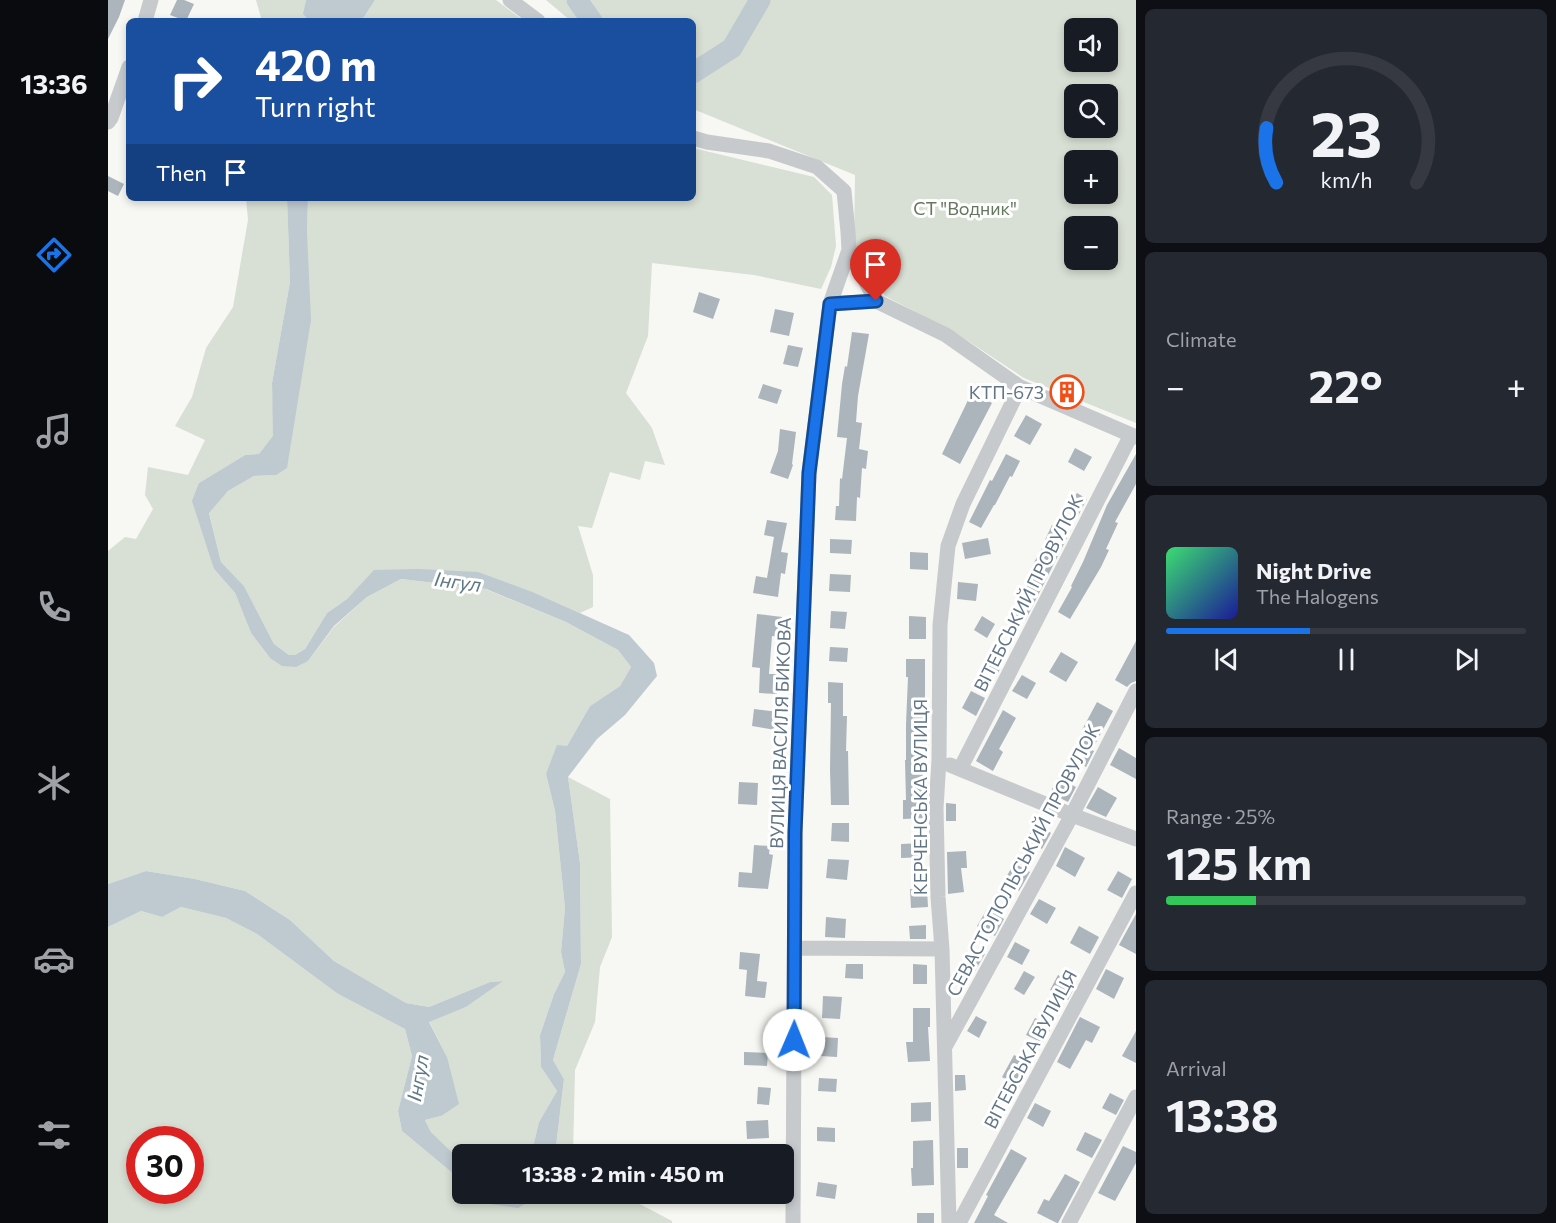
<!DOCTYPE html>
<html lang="en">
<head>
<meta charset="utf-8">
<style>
	body { margin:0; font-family:Commissioner,sans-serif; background:#242831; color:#f1f3f6; height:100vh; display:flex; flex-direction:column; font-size:22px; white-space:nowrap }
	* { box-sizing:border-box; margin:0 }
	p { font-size:20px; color:#9ea1a6 }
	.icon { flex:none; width:33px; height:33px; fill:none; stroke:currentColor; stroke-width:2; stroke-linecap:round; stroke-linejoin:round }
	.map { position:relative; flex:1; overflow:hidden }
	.sheet { display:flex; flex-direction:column; gap:9px; padding:9px; background:#0d0f14; width:420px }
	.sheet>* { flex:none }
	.top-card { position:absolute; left:18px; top:18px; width:570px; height:183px; border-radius:9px; box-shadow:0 3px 9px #0003; background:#1a4fa0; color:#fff; overflow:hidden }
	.fabs { position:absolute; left:956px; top:18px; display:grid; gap:12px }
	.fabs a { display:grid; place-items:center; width:54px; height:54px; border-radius:9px; background:#171b24; box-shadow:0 3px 9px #0003; font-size:30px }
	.speed { position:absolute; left:18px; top:1126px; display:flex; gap:12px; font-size:30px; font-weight:700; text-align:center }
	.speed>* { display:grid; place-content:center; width:78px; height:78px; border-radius:50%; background:#171b24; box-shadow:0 3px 9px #0003; line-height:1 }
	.speed .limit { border:9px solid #d22; background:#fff; color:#111 }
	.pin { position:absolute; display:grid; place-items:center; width:51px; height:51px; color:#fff; margin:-62px -26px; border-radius:50% 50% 50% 0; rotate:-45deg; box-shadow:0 0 6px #0007 }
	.pin .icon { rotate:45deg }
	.me { position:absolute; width:66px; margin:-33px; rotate:1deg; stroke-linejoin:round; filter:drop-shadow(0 0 4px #0008) }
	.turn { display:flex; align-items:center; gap:21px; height:126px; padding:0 30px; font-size:27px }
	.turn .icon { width:78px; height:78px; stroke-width:2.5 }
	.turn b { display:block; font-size:42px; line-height:51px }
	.then { display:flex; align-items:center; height:57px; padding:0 30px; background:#0003; gap:12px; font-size:22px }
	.big { font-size:45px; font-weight:700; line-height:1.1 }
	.sheet .card { flex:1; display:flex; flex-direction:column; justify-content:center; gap:9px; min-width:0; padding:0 21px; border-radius:9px; background:#242831 }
	.sheet .dial { align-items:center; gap:0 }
	.dial svg { height:156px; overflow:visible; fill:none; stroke:#363941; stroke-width:7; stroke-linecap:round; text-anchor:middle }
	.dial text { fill:#f1f3f6; stroke:none }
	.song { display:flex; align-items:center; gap:18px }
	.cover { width:72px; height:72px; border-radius:9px; background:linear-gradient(135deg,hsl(140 70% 55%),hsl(240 70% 35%)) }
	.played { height:6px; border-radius:3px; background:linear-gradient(90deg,#1a73e8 40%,#363941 40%) }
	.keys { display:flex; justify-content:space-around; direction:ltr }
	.heat { display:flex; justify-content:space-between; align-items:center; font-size:33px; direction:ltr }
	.charge { height:9px; border-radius:4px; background:linear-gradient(90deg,#34c759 25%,#363941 0) }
	.trip { position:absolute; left:344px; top:1144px; width:342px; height:60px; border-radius:9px; background:#171b24; box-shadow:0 3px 9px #0003; font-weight:700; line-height:60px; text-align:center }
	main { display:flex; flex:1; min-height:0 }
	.menu { display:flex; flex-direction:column; width:108px; justify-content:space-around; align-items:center; background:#090b0e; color:#9ea1a6 }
	.menu .icon { width:42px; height:42px }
	.menu .on { color:#1a73e8 }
	.menu b { font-size:27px; color:#f1f3f6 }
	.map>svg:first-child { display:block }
	.green { fill:#d8dfd4; fill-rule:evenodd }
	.water { fill:#bfcad0 }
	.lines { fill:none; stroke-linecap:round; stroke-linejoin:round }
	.river { stroke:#bfcad0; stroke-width:21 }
	.building { fill:#acb5bb }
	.minor { stroke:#c6cacd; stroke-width:15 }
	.route-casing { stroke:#114b97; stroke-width:15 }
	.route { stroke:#1a73e8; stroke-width:10 }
	.labels { text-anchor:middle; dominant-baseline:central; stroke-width:6; stroke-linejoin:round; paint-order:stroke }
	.park-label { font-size:18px; fill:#64785f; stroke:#fff }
	.poi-label { font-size:18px; fill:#637687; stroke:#fff; text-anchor:end }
	.street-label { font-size:18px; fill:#637687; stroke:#fff }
	.water-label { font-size:20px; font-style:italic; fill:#5f7983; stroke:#fff }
</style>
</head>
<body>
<main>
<nav class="menu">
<b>13:36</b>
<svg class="icon on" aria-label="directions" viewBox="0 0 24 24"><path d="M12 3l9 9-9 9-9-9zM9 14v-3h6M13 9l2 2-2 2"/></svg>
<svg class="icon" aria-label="music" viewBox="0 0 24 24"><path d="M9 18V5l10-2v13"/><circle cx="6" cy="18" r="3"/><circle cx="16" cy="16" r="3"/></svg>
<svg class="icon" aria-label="phone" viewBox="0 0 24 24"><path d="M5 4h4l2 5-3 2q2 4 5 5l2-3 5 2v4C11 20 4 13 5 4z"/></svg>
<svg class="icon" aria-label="climate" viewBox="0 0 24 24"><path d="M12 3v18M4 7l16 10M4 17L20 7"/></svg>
<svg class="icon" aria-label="car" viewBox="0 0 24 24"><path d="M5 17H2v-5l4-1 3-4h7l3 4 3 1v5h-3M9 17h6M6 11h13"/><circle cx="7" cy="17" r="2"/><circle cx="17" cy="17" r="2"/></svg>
<svg class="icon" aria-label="filters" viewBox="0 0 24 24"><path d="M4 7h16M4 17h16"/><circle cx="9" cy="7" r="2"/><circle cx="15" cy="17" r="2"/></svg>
</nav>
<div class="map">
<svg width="1028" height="1223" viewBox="0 0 1028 1223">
	<rect width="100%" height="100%" fill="#f7f7f3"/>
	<!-- green -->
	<path class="green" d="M148 0H198L196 14 202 21H154Z
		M267 0H388L416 21H248L256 17Z
		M438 0H1028V423L916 378 848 333 777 296 746 247 747 175 585 109V21H463ZM966 28H999V62H966ZM966 94H999V128H966ZM966 160H999V194H966ZM966 226H999V260H966Z
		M585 148 706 177 724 195 728 246 723 267 713 289 646 275 544 263 540 336 518 393 544 428 557 465 537 461 532 480 502 472 484 528 470 526 485 575V607L472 613 427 593 267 570 239 599 219 613 197 649 187 655H181L166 644 136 586 113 562 101 512 120 491 146 476 168 475 199 233 200 198H585Z
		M138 198H179L182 282 164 383 166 436 151 454 137 455 91 483 106 569 127 593 143 633 162 658 200 661 226 627 259 597 293 579 377 589 458 622 510 650 523 667 512 686 482 706 459 746 438 774 447 811 457 908 453 952 457 972 446 994 432 1035 433 1067 449 1091 431 1122 423 1155H354V1162L323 1132 317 1120 333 1116 339 1057 321 1021 358 1007 394 981 382 982 321 1007 298 1003 226 961 182 920 137 891 87 879 38 871 0 884V551L17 537 28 539 45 509 37 495 40 467 80 475 97 440 67 426 84 397 98 348 125 307 140 220Z
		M460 777 502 799 504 937 492 967 487 1022 467 1070 465 1154 464 1155H447L456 1079 445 1060 473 964 472 863Z
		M73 907 118 918 149 934 230 994 297 1029 304 1056 290 1111 294 1131 354 1181V1194H369L382 1204 429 1197 431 1194H491L526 1201 564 1221V1223H0V927L33 911 54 917ZM32 1140H82V1191H32Z"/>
	<!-- water -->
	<path class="water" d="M198 0H267L256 17 248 21H202L195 14Z
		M179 198H200L199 233 203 320 179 468 168 475 146 476 120 491 101 513 113 562 136 586 166 644 181 655H187L197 649 219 613 239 599 266 570 311 569 370 572 427 593 521 635 546 663 549 676 517 715 489 739 460 777 472 863 473 964 445 1060 456 1079 447 1155H423L431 1122 449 1091 433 1067 432 1035 446 994 457 972 453 952 457 908 447 811 438 774 449 745 459 746 482 706 512 686 523 667 510 650 458 622 378 589 293 579 259 597 226 626 200 661 188 667 174 666 162 658 143 633 127 593 106 569 84 501 91 483 137 455 151 454 165 436 164 383 182 282Z
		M38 871 87 879 137 891 182 920 226 961 298 1003 321 1007 382 982 395 981 358 1007 321 1022 339 1057 351 1104 333 1116 317 1120 323 1132 354 1162V1181L294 1131 290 1111 304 1056 297 1029 230 994 149 934 118 918 73 907 54 917 33 911 0 927V884Z
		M369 1194H431L429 1197 410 1208 382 1204Z"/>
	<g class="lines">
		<!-- river -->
		<path class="river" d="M469 0 484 21
			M585 73 624 48 652 0"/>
	</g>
	<!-- building -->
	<path class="building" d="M0 0H17L11 17 0 39Z
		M69 0H76L86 4 78 21 62 15Z
		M0 176 16 184 10 196 0 191Z
		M591 292 612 299 605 319 585 312Z
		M667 309 686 313 681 336 662 332Z
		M744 332 761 334 750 396 748 422 754 423 751 449 760 451 758 469 754 468 752 498 749 497 748 521 727 520 728 506H731L732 478 734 479 739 438 729 437 734 384 737 366 739 367Z
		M680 345 695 348 690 367 675 364Z
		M655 384 674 390 669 404 650 398Z
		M864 392 884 403 852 464 834 454Z
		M918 415 934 424 922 445 906 436Z
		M672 429 688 432 684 464 685 465 680 479 662 473 670 451Z
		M967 448 984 457 976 471 960 462Z
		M898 454 912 461 904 477 902 476 887 505H886L873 528 861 522 882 480 884 481Z
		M1028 454V484L1007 522 1010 523 998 549 1001 550 993 567 962 619 950 612 964 587 963 586 975 562 999 505Z
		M969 493 979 499 970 516 959 509Z
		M659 520 679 523 673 552 680 553 677 574 673 573 670 597 645 593 648 576 659 578 666 537 656 535Z
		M944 525 961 534 917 621 904 613 927 571 923 568 938 541 937 540Z
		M880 538 883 554 857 559 854 543Z
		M722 539 744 540 743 554 722 553Z
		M802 552 820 553V570L802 569Z
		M722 574 743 575 742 592 721 591Z
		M850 582 870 584 868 601 849 599Z
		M723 611 739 612 737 629 722 628Z
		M649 614 674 617 672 637 664 636 661 674H670L669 694 651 693 652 668 644 667Z
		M801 616 818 617V639H801Z
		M874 616 887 624 879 638 866 630Z
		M1028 641V681L1023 683 1019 687 1007 680Z
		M722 647 740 648 739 662 721 661Z
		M953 652 970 662 958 682 941 672Z
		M883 656 895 663 888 677 876 669Z
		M798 659H817V746H814L816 818 795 819V800H798L797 760H798V724L800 677H798Z
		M914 675 928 683 919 699 904 691Z
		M720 682 735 683V716H739L738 751H740L741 805H723L722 770 723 703H720Z
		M863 691 877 698 868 716 854 708Z
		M989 702 1005 711 984 750 986 751 978 767 962 758 977 731 974 730Z
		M646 709 671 712 668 730 644 726Z
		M895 710 908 718 891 749 895 752 885 771 868 761Z
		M1011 748 1028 758V779L1002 765Z
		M950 778 968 787 960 802 942 793Z
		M631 782 650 783 649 805 630 804Z
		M990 787 1009 798 998 817 978 808Z
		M838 803 848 804V821H838Z
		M724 823H741V842L723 841Z
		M927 824 943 833 934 849 918 840Z
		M817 843V857L793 858V844Z
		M646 845 662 846 661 854 665 855 660 889 630 887 631 872 644 873Z
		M957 847 977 858 967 877 948 866Z
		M858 851 859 868H853L856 892 840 894 839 852Z
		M720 859 741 860 739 880 718 878Z
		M906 863 922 872 911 891 895 883Z
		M1010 871 1024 879 1014 898 999 890Z
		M802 889H819L820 907 803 908Z
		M931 899 948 908 939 924 922 914Z
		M879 909 896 919 887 936 869 926Z
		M1028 914V954L1011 945Z
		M718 917 738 919 737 938 717 937Z
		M818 925V939H802L801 926Z
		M971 926 991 937 982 954 962 943Z
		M907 942 922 950 914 965 899 957Z
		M865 948 877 954 867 971 855 965Z
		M632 952 652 954 649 981 659 982 657 998 637 996 639 970 631 969Z
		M738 964H755V979L737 978Z
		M805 964 819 965V984H805Z
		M998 969 1016 978 1006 999 988 989Z
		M916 971 927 977 916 995 906 989Z
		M950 975 968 984 960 1000 942 990Z
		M715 996 734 997 732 1019 714 1018Z
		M805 1008H822V1027H820L822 1061 800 1062 798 1042H805Z
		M868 1016 879 1022 871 1038 859 1031Z
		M972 1017 992 1027 984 1043 978 1040 962 1069 949 1062Z
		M927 1018 944 1026 935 1043 918 1035Z
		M1028 1031V1063L1014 1056Z
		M713 1037 730 1038 729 1057 712 1056Z
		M636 1052 660 1053 659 1066 636 1065Z
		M906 1055 924 1064 911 1087 894 1077Z
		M847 1075H857L858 1090 847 1091Z
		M711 1078 729 1079 728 1092 710 1091Z
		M650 1087 663 1088 661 1105 649 1104Z
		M1002 1093 1016 1100 1008 1115 994 1108Z
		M823 1102V1121L803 1122V1103Z
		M927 1103 943 1111 935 1127 919 1118Z
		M884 1110 896 1116 888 1132 876 1126Z
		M660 1120 661 1138 639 1139 638 1121Z
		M709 1127 727 1128V1142L709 1141Z
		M977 1132 994 1140 984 1158 968 1150Z
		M825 1140 826 1185 804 1186 803 1168H805V1141Z
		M1015 1146 1028 1152V1163L1007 1201 990 1193Z
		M849 1148H860V1168H849Z
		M903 1149 919 1158 886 1215 900 1223H866L880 1196 878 1195Z
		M957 1174 972 1182 950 1223H949L929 1213 936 1199 941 1201Z
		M710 1182 729 1185 727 1199 708 1196Z
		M809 1213H826V1223H809Z"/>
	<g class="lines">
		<!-- minor -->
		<path class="minor" d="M402 0 430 21
			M37 21 43 0
			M0 122 3 118 21 67
			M585 138 599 142 661 151 709 167 736 191 740 232 741 250 768 301 838 335 912 387 1028 437
			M722 304 768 301
			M842 765 964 815 1028 839
			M852 769 1023 435
			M687 948 834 949
			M838 1045 964 815 1028 691
			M685 1223 687 833 701 473 722 304 741 250
			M841 1223 834 949 830 897 828 808 831 760 832 625 840 546 855 504 912 387
			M851 1223 1028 893
			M961 1223 1028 1097"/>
	</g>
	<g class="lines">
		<!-- route casing -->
		<g class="route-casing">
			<path id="route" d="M686 1040 687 833 701 473 722 304 768 301"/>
		</g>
		<!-- route -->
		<use href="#route" class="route"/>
	</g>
	<!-- icons -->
	<defs>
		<g id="building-ring" transform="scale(1.725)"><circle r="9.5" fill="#fff" stroke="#f14e18" stroke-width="1.5"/><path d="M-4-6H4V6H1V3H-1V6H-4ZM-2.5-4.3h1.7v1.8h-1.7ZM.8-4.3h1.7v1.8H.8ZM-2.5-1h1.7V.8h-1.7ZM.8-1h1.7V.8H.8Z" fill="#f14e18"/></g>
	</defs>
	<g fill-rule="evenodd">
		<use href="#building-ring" x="959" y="392"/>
	</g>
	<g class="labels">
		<!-- park labels -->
		<g class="park-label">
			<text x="857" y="208">СТ "Водник"</text>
		</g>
		<!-- poi labels -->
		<g class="poi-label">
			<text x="936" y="392">КТП-673</text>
		</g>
		<!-- street labels -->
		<g class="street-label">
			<text transform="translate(920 593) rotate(-63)">ВІТЕБСЬКИЙ ПРОВУЛОК</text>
			<text transform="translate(672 733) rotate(-88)">ВУЛИЦЯ ВАСИЛЯ БИКОВА</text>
			<text transform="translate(812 797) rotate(-90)">КЕРЧЕНСЬКА ВУЛИЦЯ</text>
			<text transform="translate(915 860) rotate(-62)">СЕВАСТОПОЛЬСЬКИЙ ПРОВУЛОК</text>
			<text transform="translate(922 1049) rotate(-62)">ВІТЕБСЬКА ВУЛИЦЯ</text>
		</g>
		<!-- water labels -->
		<g class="water-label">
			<text transform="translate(350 581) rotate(8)">Інгул</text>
			<text transform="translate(309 1078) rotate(-80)">Інгул</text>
		</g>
	</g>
</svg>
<div class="fabs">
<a><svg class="icon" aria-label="sound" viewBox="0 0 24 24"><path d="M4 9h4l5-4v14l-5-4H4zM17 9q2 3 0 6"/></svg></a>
<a><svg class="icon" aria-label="search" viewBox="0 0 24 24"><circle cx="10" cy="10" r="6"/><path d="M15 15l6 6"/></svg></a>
<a>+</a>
<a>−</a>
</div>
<div class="speed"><div class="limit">30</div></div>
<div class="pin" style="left:768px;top:301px;background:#d93025"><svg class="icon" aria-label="arrive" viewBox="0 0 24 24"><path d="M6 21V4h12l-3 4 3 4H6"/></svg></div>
<svg class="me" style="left:686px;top:1040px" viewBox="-20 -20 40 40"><circle r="19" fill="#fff"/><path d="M0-13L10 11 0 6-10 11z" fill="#1a73e8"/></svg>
<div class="trip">13:38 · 2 min · 450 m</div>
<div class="top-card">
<div class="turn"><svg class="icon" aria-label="right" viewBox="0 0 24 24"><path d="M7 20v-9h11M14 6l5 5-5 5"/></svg><div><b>420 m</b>Turn right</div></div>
<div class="then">Then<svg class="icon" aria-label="arrive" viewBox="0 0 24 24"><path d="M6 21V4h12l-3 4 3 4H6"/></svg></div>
</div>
</div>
<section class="sheet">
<div class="card dial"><svg viewBox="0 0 100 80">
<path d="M14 69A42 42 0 1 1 86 69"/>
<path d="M14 69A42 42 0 0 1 9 41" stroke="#1a73e8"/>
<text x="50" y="56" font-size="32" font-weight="700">23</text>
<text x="50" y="72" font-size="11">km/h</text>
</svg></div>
<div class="card"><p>Climate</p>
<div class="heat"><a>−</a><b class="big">22°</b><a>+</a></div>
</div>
<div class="card">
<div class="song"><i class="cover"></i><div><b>Night Drive</b><p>The Halogens</p></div></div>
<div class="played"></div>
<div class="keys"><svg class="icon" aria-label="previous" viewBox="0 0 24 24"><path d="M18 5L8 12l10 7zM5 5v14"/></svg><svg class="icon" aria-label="pause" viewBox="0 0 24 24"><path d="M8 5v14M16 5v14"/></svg><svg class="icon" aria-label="next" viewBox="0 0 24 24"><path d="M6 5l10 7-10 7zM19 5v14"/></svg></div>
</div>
<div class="card"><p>Range · 25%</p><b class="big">125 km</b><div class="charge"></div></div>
<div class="card"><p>Arrival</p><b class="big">13:38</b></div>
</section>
</main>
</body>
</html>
